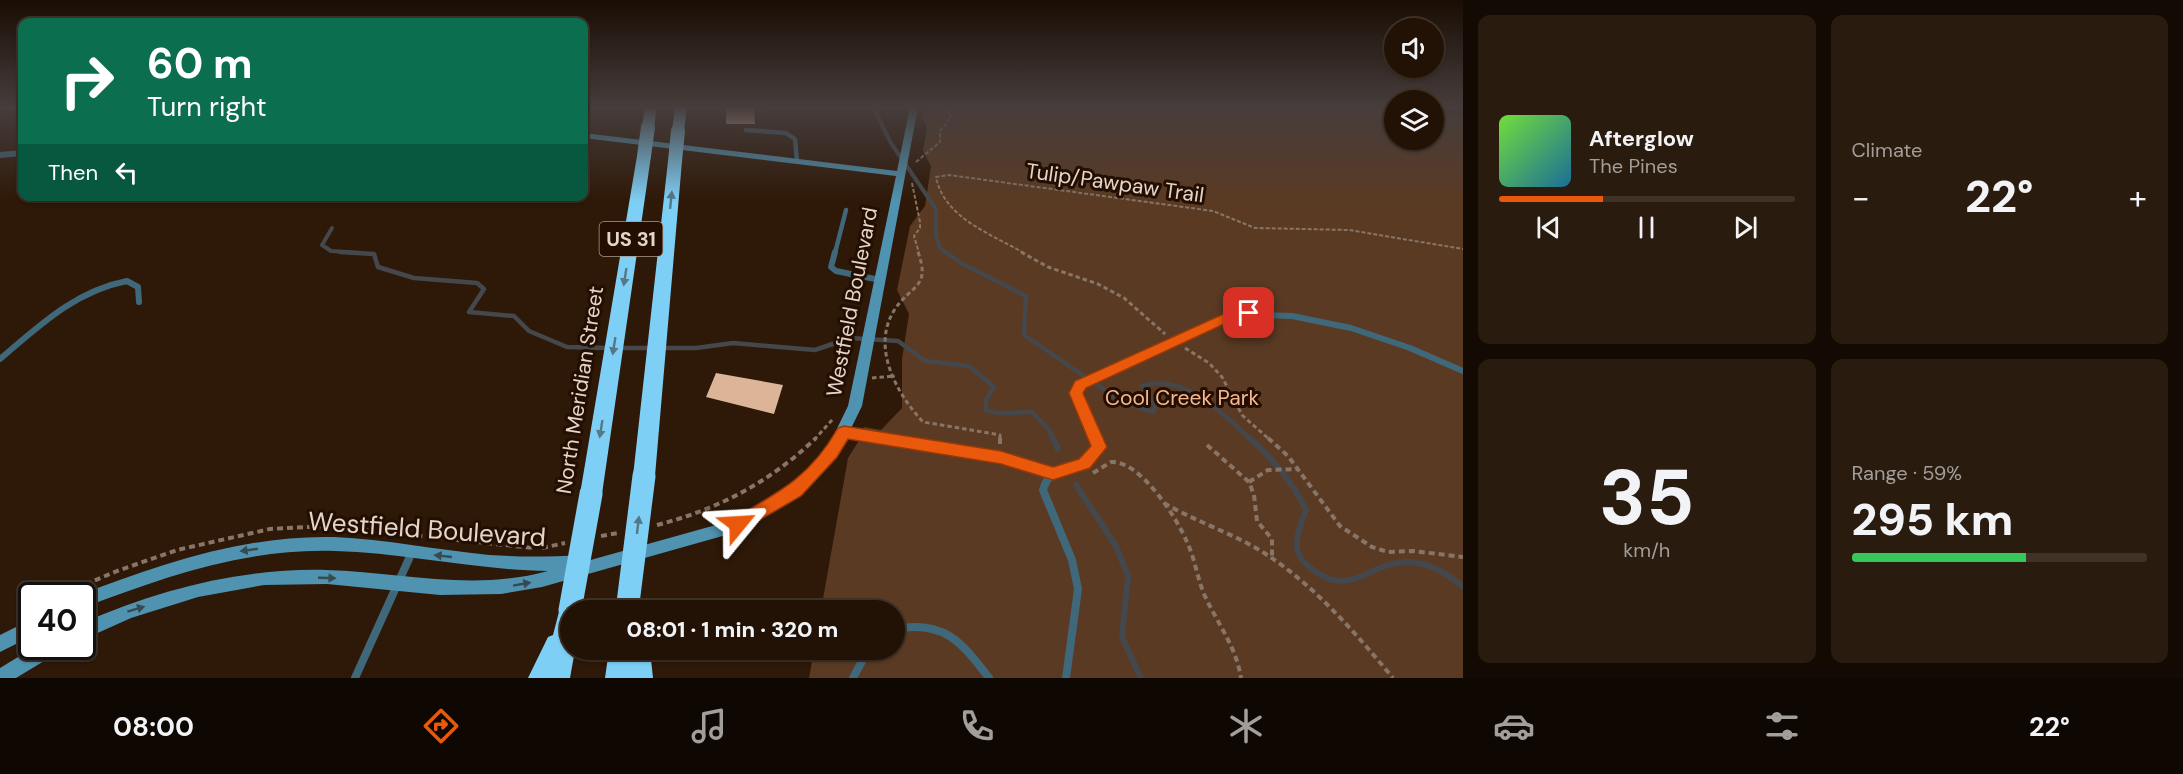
<!DOCTYPE html>
<html lang="en">
<head>
<meta charset="utf-8">
<style>
	body { margin:0; font-family:"DM Sans",sans-serif; background:#2a1b0f; color:#f1f3f6; height:100vh; display:flex; flex-direction:column; font-size:22px; white-space:nowrap }
	* { box-sizing:border-box; margin:0 }
	p { font-size:20px; color:#a29e9a }
	.icon { flex:none; width:33px; height:33px; fill:none; stroke:currentColor; stroke-width:2; stroke-linecap:round; stroke-linejoin:round }
	.map { position:relative; flex:1; overflow:hidden }
	.sheet { display:flex; flex-direction:column; gap:15px; padding:15px; background:#130a03; width:720px }
	.sheet>* { flex:none }
	.banner { position:absolute; left:18px; top:18px; width:570px; height:183px; border-radius:12px; box-shadow:0 2px 4px #0004,0 0 0 2px #3f3227; background:#0b6e4f; color:#fff; overflow:hidden }
	.buttons { position:absolute; left:1384px; top:18px; display:grid; gap:12px }
	.buttons a { display:grid; place-items:center; width:60px; height:60px; border-radius:50%; background:#221205; box-shadow:0 2px 4px #0004,0 0 0 2px #3f3227; font-size:30px }
	.speed { position:absolute; left:18px; top:582px; display:flex; gap:12px; font-size:30px; font-weight:700; text-align:center }
	.speed>* { display:grid; place-content:center; width:78px; height:78px; border-radius:50%; background:#221205; box-shadow:0 2px 4px #0004,0 0 0 2px #3f3227; line-height:1 }
	.speed .limit { border:3px solid #111; border-radius:9px; background:#fff; color:#111 }
	.pin { position:absolute; display:grid; place-items:center; width:51px; height:51px; color:#fff; margin:-26px; border-radius:12px; box-shadow:0 3px 9px #0006 }
	.me { position:absolute; width:66px; margin:-33px; rotate:63deg; stroke-linejoin:round; filter:drop-shadow(0 0 4px #0008) }
	.turn { display:flex; align-items:center; gap:21px; height:126px; padding:0 30px; font-size:27px }
	.turn .icon { width:78px; height:78px; stroke-width:2.5 }
	.turn b { display:block; font-size:42px; line-height:51px }
	.then { display:flex; align-items:center; height:57px; padding:0 30px; background:#0003; gap:12px; font-size:22px }
	.big { font-size:45px; font-weight:800; line-height:1.1 }
	.sheet .card { flex:1; display:flex; flex-direction:column; justify-content:center; gap:9px; min-width:0; padding:0 21px; border-radius:12px; background:#2a1b0f }
	.sheet .dial { align-items:center; gap:0 }
	.dial b { font-size:78px; line-height:1 }
	.song { display:flex; align-items:center; gap:18px }
	.cover { width:72px; height:72px; border-radius:9px; background:linear-gradient(135deg,hsl(100 70% 55%),hsl(200 70% 35%)) }
	.played { height:6px; border-radius:3px; background:linear-gradient(90deg,#ea580c 35%,#3f3227 35%) }
	.keys { display:flex; justify-content:space-around; direction:ltr }
	.heat { display:flex; justify-content:space-between; align-items:center; font-size:33px; direction:ltr }
	.charge { height:9px; border-radius:4px; background:linear-gradient(90deg,#34c759 59%,#3f3227 0) }
	.sheet .tiles { flex:1; display:grid; gap:15px; grid-template-columns:repeat(2,1fr) }
	.trip { position:absolute; left:560px; top:600px; width:345px; height:60px; border-radius:30px; background:#221205; box-shadow:0 2px 4px #0004,0 0 0 2px #3f3227; font-weight:800; line-height:60px; text-align:center }
	.tab-bar { display:flex; height:96px; justify-content:space-around; align-items:center; background:#0e0702; color:#a29e9a }
	.tab-bar .icon { width:42px; height:42px }
	.tab-bar .active { color:#ea580c }
	.tab-bar b { font-size:27px; color:#f1f3f6 }
	main { display:flex; flex:1; min-height:0 }
	.map>svg:first-child { display:block }
	.green { fill:#5a3a23 }
	.lines { fill:none; stroke-linecap:round; stroke-linejoin:round }
	.stream-far2 { stroke:#44484c; stroke-width:4 }
	.stream-far1 { stroke:#44484c; stroke-width:4.5 }
	.stream { stroke:#44484c; stroke-width:6 }
	.building { fill:#dcb498 }
	.path-far2 { stroke:#887567; stroke-width:2; stroke-dasharray:4 2; stroke-linecap:butt }
	.path-far1 { stroke:#887567; stroke-width:3; stroke-dasharray:4.5 3; stroke-linecap:butt }
	.path { stroke:#887567; stroke-width:4; stroke-dasharray:6 4; stroke-linecap:butt }
	.lane-far2 { stroke:#40687b; stroke-width:4.5 }
	.lane-far1 { stroke:#40687b; stroke-width:6 }
	.lane { stroke:#40687b; stroke-width:8 }
	.street { fill:#40687b; fill-rule:evenodd }
	.secondary { fill:#5093b1; fill-rule:evenodd }
	.highway { fill:#7ecff5; fill-rule:evenodd }
	.highway-bridge-far1 { stroke:#7ecff5; stroke-width:14 }
	.highway-bridge { stroke:#7ecff5; stroke-width:23 }
	.oneway { fill:#557887 }
	.oneway2 { fill:#374a50 }
	.route { fill:#ea580c; stroke:#983908; stroke-width:1.5 }
	.labels { text-anchor:middle; dominant-baseline:central; stroke-width:6; stroke-linejoin:round; paint-order:stroke }
	.shield { fill:#230e01; stroke:#aa998e; stroke-width:1.5 }
	.shield-label { font-size:20px; font-weight:bold; fill:#e4d5ca }
	.street-label { font-size:21px; fill:#e4d5ca; stroke:#230e01 }
	.park-label { font-size:21px; fill:#f6b98f; stroke:#230e01 }
	.near-street-label { font-size:26px; fill:#e4d5ca; stroke:#230e01 }
</style>
</head>
<body>
<main>
<div class="map">
<svg width="1463" height="678" viewBox="0 0 1463 678">
	<rect width="100%" height="100%" fill="#2e1807"/>
	<!-- green -->
	<path class="green" d="M924 107H1374L1395 109V140H1434V114L1463 117V678H809L814 650H894V610H821L848 458 860 439 864 427 881 430 902 408V359L909 314 897 290 910 226 925 206 931 166 923 151 927 128 922 117Z"/>
	<g class="lines">
		<!-- stream-far2 -->
		<path class="stream-far2" d="M873 107 891 143 936 209V236L940 248 947 253
			M332 228 322 245 331 251 361 253"/>
		<!-- stream-far1 -->
		<path class="stream-far1" d="M340 252 374 254 378 267 414 278 477 283 484 289 469 312 514 316 529 331 567 347 611 348
			M945 252 963 264 1026 296 1024 335 1122 402 1153 412 1156 405 1142 386C1182 372 1224 414 1251 440
			M619 348H653
			M661 348H696L733 343 815 350 850 338 898 341 925 361 969 366 994 387 986 400V410C999 416 1017 411 1032 412L1049 430 1054 440"/>
		<!-- stream -->
		<path class="stream" d="M1053 438 1058 449
			M1250 438C1273 460 1292 481 1306 510 1299 528 1289 550 1307 565 1351 603 1366 561 1410 562 1430 563 1448 574 1463 587
			M1076 485 1116 546 1128 576 1122 637 1141 678"/>
	</g>
	<!-- building -->
	<path class="building" d="M726 107H754L755 124H726Z
		M716 373 783 385 774 414 706 397Z"/>
	<g class="lines">
		<!-- path-far2 -->
		<path class="path-far2" d="M916 162 940 142V131L951 117 945 107
			M912 183 920 222V228L914 236 919 253
			M1024 253C991 234 944 218 936 177L949 175 1213 211 1255 228 1349 230 1463 249"/>
		<!-- path-far1 -->
		<path class="path-far1" d="M918 252C931 288 911 285 895 309 870 347 897 394 923 422L1000 435V440
			M1021 252 1048 267 1098 284 1124 298 1165 334
			M1185 348 1209 363 1222 377 1242 415 1270 440
			M872 378 895 376
			M814 440 833 419"/>
		<!-- path -->
		<path class="path" d="M1000 438V447
			M1268 438 1288 456 1340 526 1372 547 1388 552 1413 551 1463 557
			M1207 445 1249 482 1254 495 1257 521 1272 539V558
			M1093 473 1111 462C1140 460 1177 518 1187 542 1195 559 1197 577 1204 594 1217 623 1236 646 1241 678
			M1249 482 1268 470 1297 469
			M1164 503C1193 520 1226 531 1256 548 1311 581 1352 629 1393 678
			M657 525C719 509 770 482 816 438
			M601 536 618 533
			M542 548 565 543
			M58 596 117 571 177 550 270 529 326 526 533 548
			M20 615 32 609"/>
		<!-- lane-far2 -->
		<path class="lane-far2" d="M584 110 585 107
			M746 130 786 133 795 139 797 161
			M835 253 846 210"/>
		<!-- lane-far1 -->
		<path class="lane-far1" d="M835 252 831 267 836 271 880 280
			M0 359C39 326 75 291 127 281L138 287 139 302
			M844 432 889 440
			M1096 440 1076 393 1080 384 1234 314 1292 316 1351 328 1410 348 1463 371"/>
		<!-- lane -->
		<path class="lane" d="M880 438 1001 458 1053 473
			M894 629C944 620 961 641 989 678
			M355 678 412 552
			M853 678 868 650
			M1066 678 1078 589 1072 560 1043 490C1051 462 1070 476 1086 463 1091 459 1095 452 1099 447L1095 438"/>
		<!-- street -->
		<path class="street" d="M22 150V156L0 158V152Z"/>
		<!-- secondary -->
		<path class="secondary" d="M910 107H918L862 406 837 457 800 496 726 535 542 587 501 594 440 595 327 584 264 585 198 597 131 618 82 640V623C160 589 241 568 326 570 402 572 471 592 548 571 476 570 406 553 335 551 246 548 164 577 82 608V596H77C160 564 244 535 334 537 386 539 437 550 489 555 519 557 549 557 580 555L586 557 587 561 723 523 790 488 827 449 848 406 896 176 584 138V133L897 171Z
			M32 619V636L0 652V635Z
			M36 646H61L59 652 16 678H0V668Z"/>
		<!-- highway -->
		<path class="highway" d="M645 107H657L654 127 648 131 642 127Z
			M675 107H687L684 131 678 135 672 131Z
			M644 152 651 156 602 494 599 500 591 503 583 500 580 494 637 156Z
			M675 157 682 161 655 476 652 482 644 485 636 482 633 476 668 161Z
			M570 601 579 604 582 610H570V650H575L570 678H528L548 637 553 635 561 604Z
			M609 650H650L653 678H605Z"/>
		<!-- highway-bridge-far1 -->
		<path class="highway-bridge-far1" d="M644 156 648 127
			M675 161 678 131"/>
		<!-- highway-bridge -->
		<path class="highway-bridge" d="M628 603 644 476
			M570 610 591 494"/>
	</g>
	<!-- one-way arrows -->
	<defs><path id="oneway-solid" d="M-6-.8H1V-3.2L6.5 0L1 3.2V.8H-6Z" transform="scale(1.5)"/></defs>
	<g class="oneway">
		<use href="#oneway-solid" transform="translate(671 200) rotate(-84)"/>
		<use href="#oneway-solid" transform="translate(625 277) rotate(99)"/>
		<use href="#oneway-solid" transform="translate(614 346) rotate(99)"/>
		<use href="#oneway-solid" transform="translate(601 429) rotate(99)"/>
		<use href="#oneway-solid" transform="translate(638 525) rotate(-83)"/>
	</g>
	<g class="oneway2">
		<use href="#oneway-solid" transform="translate(249 550) rotate(172)"/>
		<use href="#oneway-solid" transform="translate(443 556) rotate(-174)"/>
		<use href="#oneway-solid" transform="translate(327 578) rotate(2)"/>
		<use href="#oneway-solid" transform="translate(522 584) rotate(-10)"/>
		<use href="#oneway-solid" transform="translate(136 609) rotate(-17)"/>
	</g>
	<!-- sky -->
	<linearGradient id="sky" x2="0" y2="1"><stop stop-color="#190d04"/><stop offset="0.53" stop-color="#463d3c"/><stop offset="1" stop-color="#463d3c" stop-opacity="0"/></linearGradient>
	<rect width="1463" height="202" fill="url(#sky)"/>
	<!-- route -->
	<path class="route" d="M1249 308 1254 310V316L1237 318 1086 388 1083 393 1107 447 1090 468 1053 480 1001 464 848 439 837 457 801 496 744 529 738 531 732 529 730 524 732 519C780 492 810 477 838 428L844 426 1001 451 1053 467 1079 459 1091 446 1069 393 1075 381 1230 311Z"/>
	<g class="labels">
		<!-- shield labels -->
		<rect class="shield" x="599.5" y="222" width="63" height="34" rx="4.5"/>
		<g class="shield-label">
			<text x="631" y="239">US 31</text>
		</g>
		<!-- street labels -->
		<g class="street-label">
			<text transform="translate(1115 183) rotate(8)">Tulip/Pawpaw Trail</text>
			<text transform="translate(852 302) rotate(-79)">Westfield Boulevard</text>
			<text transform="translate(580 390) rotate(-81)">North Meridian Street</text>
		</g>
		<!-- park labels -->
		<g class="park-label">
			<text x="1182" y="398">Cool Creek Park</text>
		</g>
		<!-- near-street labels -->
		<g class="near-street-label">
			<text transform="translate(427 529) rotate(4)">Westfield Boulevard</text>
		</g>
	</g>
</svg>
<div class="buttons">
<a><svg class="icon" aria-label="sound" viewBox="0 0 24 24"><path d="M4 9h4l5-4v14l-5-4H4zM17 9q2 3 0 6"/></svg></a>
<a><svg class="icon" aria-label="layers" viewBox="0 0 24 24"><path d="M12 4l9 5-9 5-9-5zM3 14l9 5 9-5"/></svg></a>
</div>
<div class="speed"><div class="limit">40</div></div>
<div class="pin" style="left:1249px;top:313px;background:#d93025"><svg class="icon" aria-label="arrive" viewBox="0 0 24 24"><path d="M6 21V4h12l-3 4 3 4H6"/></svg></div>
<svg class="me" style="left:738px;top:524px" viewBox="-20 -20 40 40"><path d="M0-17L14 15 0 8-14 15z" fill="#ea580c" stroke="#fff" stroke-width="4"/></svg>
<div class="trip">08:01 · 1 min · 320 m</div>
<div class="banner">
<div class="turn"><svg class="icon" aria-label="right" viewBox="0 0 24 24"><path d="M7 20v-9h11M14 6l5 5-5 5"/></svg><div><b>60 m</b>Turn right</div></div>
<div class="then">Then<svg class="icon" aria-label="left" viewBox="0 0 24 24"><path d="M17 20v-9H6M10 6l-5 5 5 5"/></svg></div>
</div>
</div>
<section class="sheet">
<div class="tiles">
<div class="card">
<div class="song"><i class="cover"></i><div><b>Afterglow</b><p>The Pines</p></div></div>
<div class="played"></div>
<div class="keys"><svg class="icon" aria-label="previous" viewBox="0 0 24 24"><path d="M18 5L8 12l10 7zM5 5v14"/></svg><svg class="icon" aria-label="pause" viewBox="0 0 24 24"><path d="M8 5v14M16 5v14"/></svg><svg class="icon" aria-label="next" viewBox="0 0 24 24"><path d="M6 5l10 7-10 7zM19 5v14"/></svg></div>
</div>
<div class="card"><p>Climate</p>
<div class="heat"><a>−</a><b class="big">22°</b><a>+</a></div>
</div>
<div class="card dial"><b>35</b><p>km/h</p></div>
<div class="card"><p>Range · 59%</p><b class="big">295 km</b><div class="charge"></div></div>
</div>
</section>
</main>
<nav class="tab-bar">
<b>08:00</b>
<svg class="icon active" aria-label="directions" viewBox="0 0 24 24"><path d="M12 3l9 9-9 9-9-9zM9 14v-3h6M13 9l2 2-2 2"/></svg>
<svg class="icon" aria-label="music" viewBox="0 0 24 24"><path d="M9 18V5l10-2v13"/><circle cx="6" cy="18" r="3"/><circle cx="16" cy="16" r="3"/></svg>
<svg class="icon" aria-label="phone" viewBox="0 0 24 24"><path d="M5 4h4l2 5-3 2q2 4 5 5l2-3 5 2v4C11 20 4 13 5 4z"/></svg>
<svg class="icon" aria-label="climate" viewBox="0 0 24 24"><path d="M12 3v18M4 7l16 10M4 17L20 7"/></svg>
<svg class="icon" aria-label="car" viewBox="0 0 24 24"><path d="M5 17H2v-5l4-1 3-4h7l3 4 3 1v5h-3M9 17h6M6 11h13"/><circle cx="7" cy="17" r="2"/><circle cx="17" cy="17" r="2"/></svg>
<svg class="icon" aria-label="filters" viewBox="0 0 24 24"><path d="M4 7h16M4 17h16"/><circle cx="9" cy="7" r="2"/><circle cx="15" cy="17" r="2"/></svg>
<b>22°</b>
</nav>
</body>
</html>
